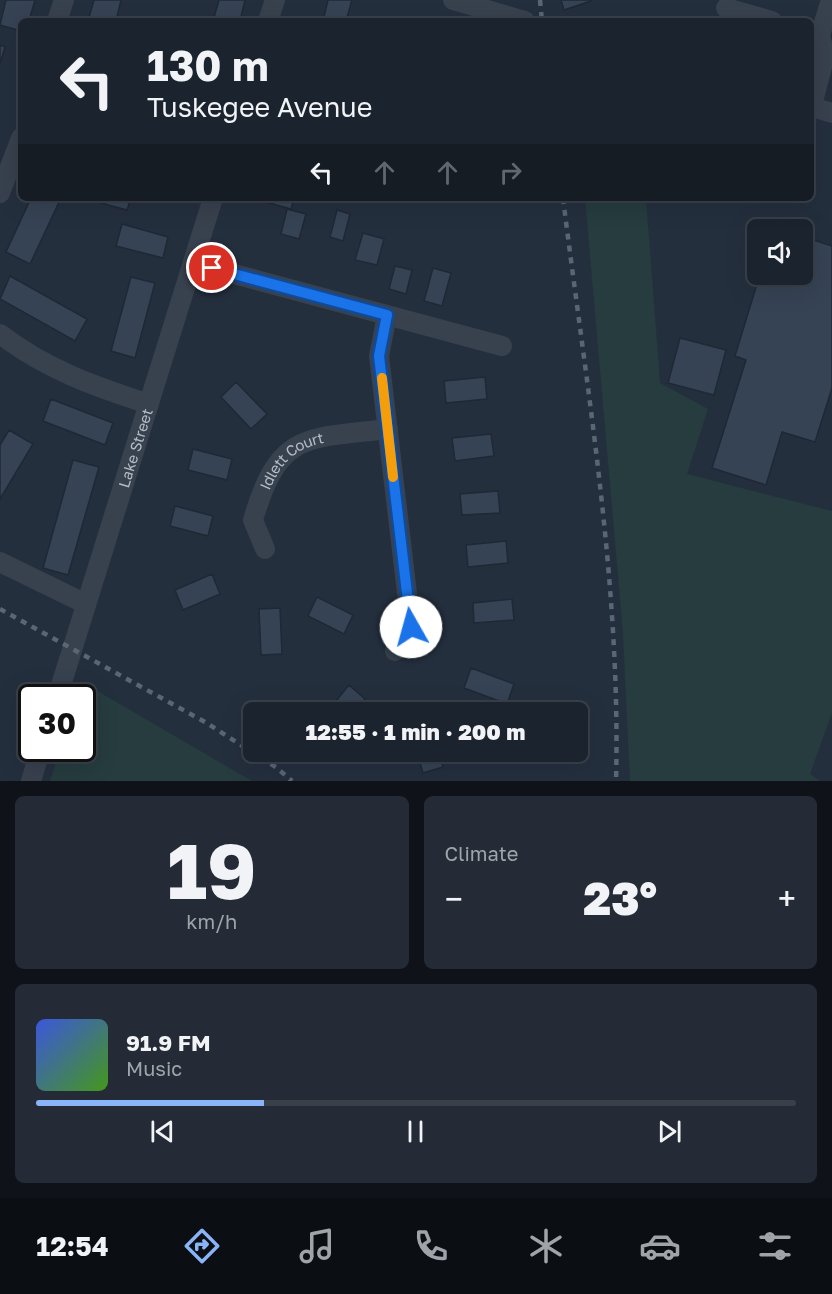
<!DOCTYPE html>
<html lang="en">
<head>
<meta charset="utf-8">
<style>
	body { margin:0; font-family:"Golos Text",sans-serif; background:#242b36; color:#f1f3f6; height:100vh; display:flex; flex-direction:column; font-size:22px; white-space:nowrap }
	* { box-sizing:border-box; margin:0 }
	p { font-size:20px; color:#a0a4aa }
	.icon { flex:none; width:33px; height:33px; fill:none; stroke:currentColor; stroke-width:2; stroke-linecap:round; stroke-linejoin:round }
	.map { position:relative; height:781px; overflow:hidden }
	.side { display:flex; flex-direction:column; gap:15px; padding:15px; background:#0f1319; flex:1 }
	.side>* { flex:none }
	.guide { position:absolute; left:18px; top:18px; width:796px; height:183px; border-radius:9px; box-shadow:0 6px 24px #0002,0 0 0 2px #39404a; background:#1b232e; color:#f1f3f6; overflow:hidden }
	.fabs { position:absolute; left:747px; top:219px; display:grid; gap:12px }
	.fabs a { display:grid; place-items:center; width:66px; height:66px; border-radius:9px; background:#1b232e; box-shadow:0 6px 24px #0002,0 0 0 2px #39404a; font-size:30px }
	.speed { position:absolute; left:18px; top:684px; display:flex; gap:12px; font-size:30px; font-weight:700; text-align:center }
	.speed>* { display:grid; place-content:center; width:78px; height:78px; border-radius:50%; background:#1b232e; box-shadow:0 6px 24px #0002,0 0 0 2px #39404a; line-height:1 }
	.speed .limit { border:3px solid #111; border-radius:9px; background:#fff; color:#111 }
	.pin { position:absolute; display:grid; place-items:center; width:51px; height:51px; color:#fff; margin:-26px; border:3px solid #fff; border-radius:50%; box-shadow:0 2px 6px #0007 }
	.me { position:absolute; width:66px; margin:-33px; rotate:353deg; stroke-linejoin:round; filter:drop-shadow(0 0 4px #0008) }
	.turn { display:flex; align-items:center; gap:21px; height:126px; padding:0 30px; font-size:27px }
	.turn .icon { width:78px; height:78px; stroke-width:2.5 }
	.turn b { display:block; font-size:42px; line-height:51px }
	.lanes { display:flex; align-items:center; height:57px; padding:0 30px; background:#0003; justify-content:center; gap:30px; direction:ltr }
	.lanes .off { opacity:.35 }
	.big { font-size:45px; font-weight:800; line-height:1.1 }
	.side .tile { flex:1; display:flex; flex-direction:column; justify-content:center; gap:9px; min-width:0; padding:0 21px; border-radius:9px; background:#242b36 }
	.side .dial { align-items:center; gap:0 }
	.dial b { font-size:78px; line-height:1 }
	.song { display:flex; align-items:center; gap:18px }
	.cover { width:72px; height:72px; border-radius:9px; background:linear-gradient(135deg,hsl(230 70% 55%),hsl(100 70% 35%)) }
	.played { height:6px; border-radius:3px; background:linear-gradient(90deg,#8ab4f8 30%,#39404a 30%) }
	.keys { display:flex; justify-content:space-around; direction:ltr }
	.heat { display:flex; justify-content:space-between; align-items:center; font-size:33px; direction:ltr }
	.side .tiles { flex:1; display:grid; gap:15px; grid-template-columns:1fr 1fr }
	.tile:last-child { grid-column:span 2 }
	.trip { position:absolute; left:243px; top:702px; width:345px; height:60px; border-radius:9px; background:#1b232e; box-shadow:0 6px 24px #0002,0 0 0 2px #39404a; font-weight:800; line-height:60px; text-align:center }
	.menu { display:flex; height:96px; justify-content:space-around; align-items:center; background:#0b0e12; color:#a0a4aa }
	.menu .icon { width:42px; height:42px }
	.menu .selected { color:#8ab4f8 }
	.menu b { font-size:27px; color:#f1f3f6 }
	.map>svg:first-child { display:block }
	.green { fill:#263c3f }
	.building { fill:#364354; stroke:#1f2835; stroke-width:1.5 }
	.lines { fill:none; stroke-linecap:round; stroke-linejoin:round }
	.minor { stroke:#38414e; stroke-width:20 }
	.rail { stroke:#5a6575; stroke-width:4.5; stroke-dasharray:6 6; stroke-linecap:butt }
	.route-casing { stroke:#114b97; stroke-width:15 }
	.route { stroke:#1a73e8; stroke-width:10 }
	.slow { stroke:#f59e0b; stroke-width:10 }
	.labels { text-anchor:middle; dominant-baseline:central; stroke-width:6; stroke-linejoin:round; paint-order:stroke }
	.street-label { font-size:15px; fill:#b4bcc9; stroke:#1d2633 }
</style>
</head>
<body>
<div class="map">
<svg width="832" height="781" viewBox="0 0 832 781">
	<rect width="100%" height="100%" fill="#242f3e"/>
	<!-- green -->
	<path class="green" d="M585 198H646L660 383 708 409 687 474 832 511V713L810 774 820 781H630L623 633Z
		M82 682 252 781H50L60 749 82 748V698L77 697Z"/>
	<!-- building -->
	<path class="building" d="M6 0H35L29 21H21V31L0 25Z
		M94 0H121L116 21H88Z
		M219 0H245L240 21H213Z
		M328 0H352L346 21H323Z
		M561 0H591V1L564 10Z
		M0 45 5 47 0 64Z
		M31 198H61L30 264 6 252Z
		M103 198H131L127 210 101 203Z
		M251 198H294L291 209Z
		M287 209 306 214 299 239 281 234Z
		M337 210 350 214 343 241 330 237Z
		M122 224 168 237 163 258 116 246Z
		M363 233 384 239 377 265 355 260Z
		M802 236 832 246V388L815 442 782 432 766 485 712 468 746 360 735 356 760 274H802Z
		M395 266 412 270 406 294 389 289Z
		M433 268 451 273 442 306 424 301Z
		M10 276 87 319 75 341 0 299Z
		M131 277 155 283 135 358 111 351Z
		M680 338 726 350 714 395 668 383Z
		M485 377 487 399 446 403 444 381Z
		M236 382 267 414 251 429 221 397Z
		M51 399 113 423 105 445 43 421Z
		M9 430 33 444 0 499V445Z
		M491 434 494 456 455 461 452 438Z
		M193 449 232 459 227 480 188 470Z
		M73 460 99 467 68 575 43 568Z
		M498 491 500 513 462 515 460 494Z
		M175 506 213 516 208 536 170 526Z
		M506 541 508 563 468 567 466 545Z
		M212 574 220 594 183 610 175 590Z
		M317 597 353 615 344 634 308 616Z
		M512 599 514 620 474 623 473 603Z
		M280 608 282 654 261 655 259 609Z
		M471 668 514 684 507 704 464 688Z
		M349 685 365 699 354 712H327Z
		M417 752H439L443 767 423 773Z"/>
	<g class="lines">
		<!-- minor -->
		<g class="minor">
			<path d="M453 0 525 21"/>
			<path d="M726 8 772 21"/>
			<path d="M57 21 64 0"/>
			<path d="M268 21 275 0"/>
			<path d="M812 33 820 35 825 56 812 105"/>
			<path d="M820 35 831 0"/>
			<path d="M812 107 832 113"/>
			<path d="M0 193 21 138"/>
			<path d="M193 263 502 346"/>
			<path d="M387 315 379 356 411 627 395 651"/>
			<path d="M0 334C45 369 96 387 149 404"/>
			<path id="s1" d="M265 549 253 520C279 431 305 439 388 429"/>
			<path d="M0 562 86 604"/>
			<path id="s2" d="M57 698 213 198"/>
			<path d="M31 781 41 748"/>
		</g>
		<!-- rail -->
		<path class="rail" d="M540 0 542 21
			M563 198C587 391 621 586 616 781
			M0 609 205 722 277 768 292 781"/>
	</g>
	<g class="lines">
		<!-- route casing -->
		<g class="route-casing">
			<path id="route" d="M212 268 387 315 379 356 411 627"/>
		</g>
		<!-- route -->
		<use href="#route" class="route"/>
		<!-- slow -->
		<path class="slow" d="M382 378 393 477"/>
	</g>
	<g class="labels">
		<!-- street labels -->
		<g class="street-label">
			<text stroke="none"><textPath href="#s2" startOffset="262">Lake Street</textPath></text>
			<text stroke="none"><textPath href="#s1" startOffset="106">Idlett Court</textPath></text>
		</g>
	</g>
</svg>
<div class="fabs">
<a><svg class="icon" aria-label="sound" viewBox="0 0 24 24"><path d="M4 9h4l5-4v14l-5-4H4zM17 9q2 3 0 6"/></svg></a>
</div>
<div class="speed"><div class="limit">30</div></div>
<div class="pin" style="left:212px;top:268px;background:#d93025"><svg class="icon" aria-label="arrive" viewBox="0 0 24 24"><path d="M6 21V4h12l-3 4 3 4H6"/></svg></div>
<svg class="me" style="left:411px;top:627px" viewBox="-20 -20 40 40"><circle r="19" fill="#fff"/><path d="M0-13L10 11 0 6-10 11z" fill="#1a73e8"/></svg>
<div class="trip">12:55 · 1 min · 200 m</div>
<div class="guide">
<div class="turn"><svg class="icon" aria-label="left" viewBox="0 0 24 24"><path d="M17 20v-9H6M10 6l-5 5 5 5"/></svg><div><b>130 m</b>Tuskegee Avenue</div></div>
<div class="lanes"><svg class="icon" aria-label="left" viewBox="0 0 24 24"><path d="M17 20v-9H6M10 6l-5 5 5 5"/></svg><svg class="icon off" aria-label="ahead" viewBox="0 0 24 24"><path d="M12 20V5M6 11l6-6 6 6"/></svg><svg class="icon off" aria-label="ahead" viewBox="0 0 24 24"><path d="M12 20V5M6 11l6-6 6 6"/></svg><svg class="icon off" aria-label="right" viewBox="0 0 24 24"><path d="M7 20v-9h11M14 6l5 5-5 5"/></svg></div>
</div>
</div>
<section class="side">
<div class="tiles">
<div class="tile dial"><b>19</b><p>km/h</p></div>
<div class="tile"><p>Climate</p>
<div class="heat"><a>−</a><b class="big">23°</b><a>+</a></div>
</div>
<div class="tile">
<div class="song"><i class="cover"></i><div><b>91.9 FM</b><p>Music</p></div></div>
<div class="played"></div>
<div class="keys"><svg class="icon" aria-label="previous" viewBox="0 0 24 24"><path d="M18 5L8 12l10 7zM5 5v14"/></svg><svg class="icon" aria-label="pause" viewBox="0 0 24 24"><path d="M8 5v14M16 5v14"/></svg><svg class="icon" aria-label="next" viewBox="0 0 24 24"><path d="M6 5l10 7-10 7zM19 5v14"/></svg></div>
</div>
</div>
</section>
<nav class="menu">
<b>12:54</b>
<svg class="icon selected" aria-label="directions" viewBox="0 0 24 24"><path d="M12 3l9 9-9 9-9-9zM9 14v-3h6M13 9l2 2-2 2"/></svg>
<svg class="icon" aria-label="music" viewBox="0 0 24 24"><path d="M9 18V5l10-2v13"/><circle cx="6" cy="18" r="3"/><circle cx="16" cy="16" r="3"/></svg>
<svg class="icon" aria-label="phone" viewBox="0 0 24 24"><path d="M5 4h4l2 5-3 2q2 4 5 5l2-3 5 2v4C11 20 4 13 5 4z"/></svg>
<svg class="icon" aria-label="climate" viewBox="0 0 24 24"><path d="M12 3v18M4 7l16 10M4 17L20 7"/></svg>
<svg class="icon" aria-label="car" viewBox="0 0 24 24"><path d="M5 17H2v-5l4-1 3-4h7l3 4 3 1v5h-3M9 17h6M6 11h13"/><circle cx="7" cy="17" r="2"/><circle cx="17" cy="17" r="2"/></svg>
<svg class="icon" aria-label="filters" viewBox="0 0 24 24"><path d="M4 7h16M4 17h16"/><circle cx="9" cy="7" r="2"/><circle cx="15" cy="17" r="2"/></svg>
</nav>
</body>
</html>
